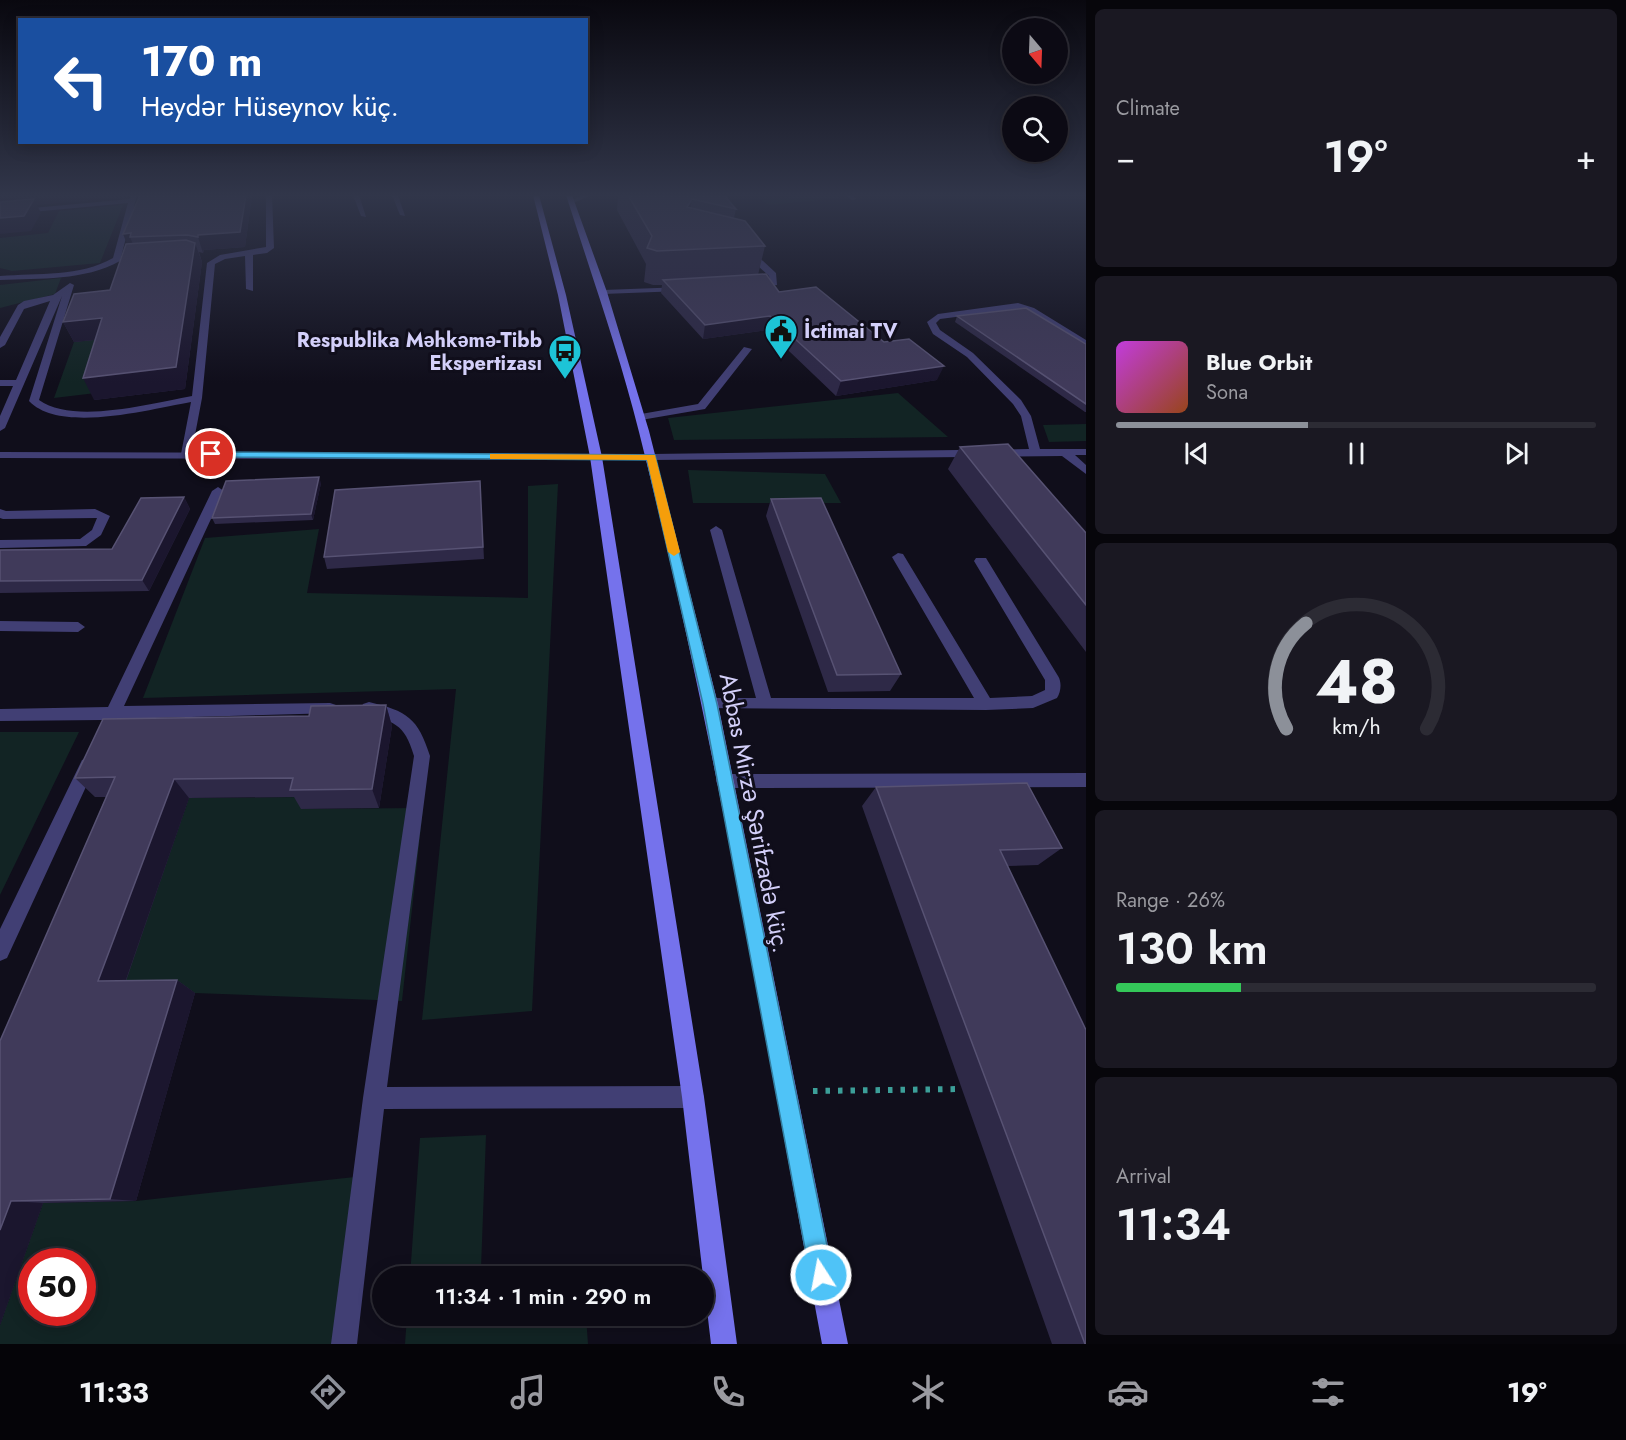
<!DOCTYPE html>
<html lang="en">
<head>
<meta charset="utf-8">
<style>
	body { margin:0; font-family:Jost,sans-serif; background:#1a1822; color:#f1f3f6; height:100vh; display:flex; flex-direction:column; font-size:22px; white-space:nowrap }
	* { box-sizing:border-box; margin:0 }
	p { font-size:20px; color:#9a9aa0 }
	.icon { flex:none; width:33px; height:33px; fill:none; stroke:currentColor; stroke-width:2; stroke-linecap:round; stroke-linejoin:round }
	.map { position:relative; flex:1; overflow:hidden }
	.drawer { display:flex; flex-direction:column; gap:9px; padding:9px; background:#07060b; width:540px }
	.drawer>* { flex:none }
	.top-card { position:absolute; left:18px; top:18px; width:570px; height:126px; border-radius:0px; box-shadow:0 3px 15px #0003,0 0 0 2px #2c2b34; background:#1a4fa0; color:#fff; overflow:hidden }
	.needle { width:39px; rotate:161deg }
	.buttons { position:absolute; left:1002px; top:18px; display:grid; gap:12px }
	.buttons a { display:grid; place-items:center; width:66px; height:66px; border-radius:50%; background:#0c0a14; box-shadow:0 3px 15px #0003,0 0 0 2px #2c2b34; font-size:30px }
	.speed { position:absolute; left:18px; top:1248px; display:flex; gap:12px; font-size:30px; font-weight:700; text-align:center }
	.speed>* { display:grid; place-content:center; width:78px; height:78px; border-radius:50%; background:#0c0a14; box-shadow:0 3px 15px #0003,0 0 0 2px #2c2b34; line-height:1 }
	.speed .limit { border:9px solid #d22; background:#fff; color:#111 }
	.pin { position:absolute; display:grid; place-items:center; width:51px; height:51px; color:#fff; margin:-26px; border:3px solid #fff; border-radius:50%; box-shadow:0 2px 6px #0007 }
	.me { position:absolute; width:66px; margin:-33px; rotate:349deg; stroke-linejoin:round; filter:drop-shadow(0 0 4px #0008) }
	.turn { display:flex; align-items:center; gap:21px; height:126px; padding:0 24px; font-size:27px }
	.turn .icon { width:78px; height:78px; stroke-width:2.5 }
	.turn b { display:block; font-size:42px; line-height:51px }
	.big { font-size:45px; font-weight:600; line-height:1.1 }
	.drawer .tile { flex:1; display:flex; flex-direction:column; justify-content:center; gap:9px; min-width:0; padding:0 21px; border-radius:9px; background:#1a1822 }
	.drawer .dial { align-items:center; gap:0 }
	.dial svg { height:156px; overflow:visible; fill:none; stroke:#2c2b34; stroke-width:7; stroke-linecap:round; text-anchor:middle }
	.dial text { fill:#f1f3f6; stroke:none }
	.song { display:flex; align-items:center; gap:18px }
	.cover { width:72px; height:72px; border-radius:9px; background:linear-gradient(135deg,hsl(290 70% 55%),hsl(20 70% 35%)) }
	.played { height:6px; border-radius:3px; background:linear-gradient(90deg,#8c9099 40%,#2c2b34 40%) }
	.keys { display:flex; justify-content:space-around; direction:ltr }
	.heat { display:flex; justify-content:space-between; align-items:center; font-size:33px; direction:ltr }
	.charge { height:9px; border-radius:4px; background:linear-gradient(90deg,#34c759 26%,#2c2b34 0) }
	.trip { position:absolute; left:372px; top:1266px; width:342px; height:60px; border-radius:30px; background:#0c0a14; box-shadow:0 3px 15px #0003,0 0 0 2px #2c2b34; font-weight:600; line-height:60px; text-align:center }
	.tabs { display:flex; height:96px; justify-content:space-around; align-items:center; background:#050408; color:#9a9aa0 }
	.tabs .icon { width:42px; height:42px }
	.tabs .current { color:#8c9099 }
	.tabs b { font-size:27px; color:#f1f3f6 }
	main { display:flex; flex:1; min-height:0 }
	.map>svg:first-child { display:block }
	.green { fill:#122424; fill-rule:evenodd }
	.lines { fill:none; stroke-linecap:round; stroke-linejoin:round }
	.path { stroke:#3c9f99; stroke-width:6; stroke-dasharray:4.5 8; stroke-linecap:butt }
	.service { fill:#413f74; fill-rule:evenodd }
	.minor { fill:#413f74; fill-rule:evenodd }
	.secondary { fill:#7572ec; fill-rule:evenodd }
	.wall { fill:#2e2947 }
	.shaded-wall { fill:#1b162e }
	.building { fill:#403a5a; stroke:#575273; stroke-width:1.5 }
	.route { fill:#4fc3f7; stroke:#337fa1; stroke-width:1.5 }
	.slow { fill:#f59e0b }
	.labels { text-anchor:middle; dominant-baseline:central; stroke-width:6; stroke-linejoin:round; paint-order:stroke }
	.far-poi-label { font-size:20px; font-weight:bold; fill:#d3cff9; stroke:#100e1b; text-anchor:start }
	.street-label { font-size:24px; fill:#d3cff9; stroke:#100e1b }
</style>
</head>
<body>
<main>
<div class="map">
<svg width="1086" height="1344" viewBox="0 0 1086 1344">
	<rect width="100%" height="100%" fill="#100e1b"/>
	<!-- green -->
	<path class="green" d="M790 195H834L839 198 769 205 761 200 792 197Z
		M123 205 100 263 12 271 0 268V238L48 233 59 211Z
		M61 278 55 294 0 308V285Z
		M112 338 96 393 54 398 74 342Z
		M898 393 948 437 674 440 668 418Z
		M1086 424V441L1049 442 1043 425Z
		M688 470 825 474 841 503H693Z
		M558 484 532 1011 422 1020 456 689 143 698 205 538 319 529 307 593 528 598V486Z
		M0 732H79L0 895Z
		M304 797 301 809 423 808 402 1001 195 993 121 994 189 798Z
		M486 1135 481 1268 582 1265 583 1276H410L420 1138Z
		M373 1175 353 1344H0V1325L43 1203 136 1201ZM32 1262H82V1312H32Z
		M407 1316H586L588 1344H405Z"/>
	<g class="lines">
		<!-- path -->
		<path class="path" d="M813 1091 962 1089"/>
		<!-- service -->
		<path class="service" d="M131 195H137L120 261C84 281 40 278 0 280V276C38 273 80 277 113 258L128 203 0 215V211L130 199Z
			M266 195H272L274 248 267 253 253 255V291L246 289 245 256 225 259 215 264 202 398 191 456H183L181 454 191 402C151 409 60 434 29 401L62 296 5 428 0 431V416L13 386H0V380H16L50 301 24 309 5 345 0 348V337L18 305 24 301 53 295 70 283 74 285 39 400C74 425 152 403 192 396L207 263 220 255 266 247Z
			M353 195H359L366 217 361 216Z
			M392 195H398L405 216 400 215Z
			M583 195H592L573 203 568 202Z
			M844 195H852L857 199 852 200Z
			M743 248H749L776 273 777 285 750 288V284L770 281 769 276 743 252Z
			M684 287 685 289 681 291 603 294 599 292 603 290Z
			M1018 303 1034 308 1086 340V347L1028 312 1018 309 940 319 936 323 940 330 973 353 1021 400 1031 416 1040 449H1086V455H1075L1086 465V474L1062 456 651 460 645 457 651 454 1029 449 1021 416 1013 404 967 357 933 334 927 322 938 314Z
			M744 347 752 349 705 409 641 420 636 417 641 414 698 404Z
			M218 487 224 491 124 706 330 703 336 705 338 709 336 713 118 719 115 726 109 728 103 726 102 720 0 721V709L108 707 212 491Z
			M0 509 6 511 95 509 110 516 101 535 86 546 0 548V540L80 539 92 530 97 518 3 519 0 518Z
			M716 526 722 530 771 698H974L892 557 898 553 903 554 990 698 1032 696 1045 690V680L974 561 976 558H986L1058 676C1062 682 1061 692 1057 698L1033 708 986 710 704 708 702 704 704 700 710 698H756L710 530Z
			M0 621 78 622 85 627 78 632 0 631Z
			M369 702C407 711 418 718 430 756L387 1087 693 1086 701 1089 704 1097 701 1105 693 1108 384 1109 357 1344H331L363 1098 414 756C404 722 394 723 363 712L361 708 363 704Z
			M88 758 94 760 96 765 7 958 0 961V929L82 760Z
			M1086 773V787L724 788 718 786 716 781 718 776 724 774Z"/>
		<!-- minor -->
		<path class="minor" d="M0 452 651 454 657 457 651 460 0 458Z"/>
		<!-- secondary -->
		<path class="secondary" d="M533 195H539L566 295 602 457 704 1097 737 1344H711L682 1097 590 457 558 295Z
			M566 195H572L607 292 649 431 718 704 848 1344H822C765 1040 715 733 639 432 619 352 591 274 566 195Z"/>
	</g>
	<!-- wall -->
	<path class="wall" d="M138 195H252L245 247 204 250 203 253 199 252 202 262 185 389 94 400 95 340 74 342 63 322 110 290 127 244 139 196Z
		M618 195H724L736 209 734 218 765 246 758 275 779 292 884 342 937 380 836 396 767 330 703 339 661 293 662 285H653L644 282 646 264 617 210Z
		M957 316 1086 344V412H1085L955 322Z
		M960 447 1086 533V652L948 469Z
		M480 481 484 559 327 569 324 557Z
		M321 483 313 520 215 524 212 518Z
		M184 497 190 509 149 591 0 593V550L112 549Z
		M771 499 901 674 890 691 828 692 766 516Z
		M386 705 392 726 379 808 301 809 294 797 189 798 126 981 177 980 195 993 136 1201 43 1203 0 1325V1041L106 797H95L75 778 309 716Z
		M876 787 1062 848 1038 865 1008 866 1086 1344H1052L862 806Z"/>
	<!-- shaded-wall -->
	<path class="shaded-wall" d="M0 195H129L128 197 37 205 41 213 31 231 0 234Z
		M246 195H252L245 247 204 250 203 253 198 237V235Z
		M692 199 687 231V207Z
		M131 233 130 237 135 249H129L123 234Z
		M195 243 202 262 185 389 94 400 83 378Z
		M770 316 767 330 703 339 705 325Z
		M102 318 112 338 74 342 63 322Z
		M944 366 937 380 836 396 841 381Z
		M319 477 321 483 313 520 311 514Z
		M184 497 190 509 149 591 142 580Z
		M386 705 392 726 379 808 372 789Z
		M174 779 189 798 121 994 98 981Z
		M177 980 195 993 136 1201 110 1199Z
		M11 1201 43 1203 0 1325V1230Z"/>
	<!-- building -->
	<path class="building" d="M140 195H246L240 232 198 235V237L187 235 130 237 131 233 123 234Z
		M628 195H724L736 209 692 199 687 207 745 221 765 246 657 251 647 248 652 236Z
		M34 199 24 216 0 218V202Z
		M186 240 195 243 176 367 83 378 102 318 63 322 74 294 110 290 126 244Z
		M766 274 779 292 816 287 884 342 909 339 944 366 841 381 770 316 705 325 663 280Z
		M1026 308 1086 344V404L957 316Z
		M1008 444 1086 533V605L960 447Z
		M319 477 311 514 212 518 226 481Z
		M480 481 483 547 324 557 335 490Z
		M184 497 142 580 0 581V550L112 549 141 498Z
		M821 498 901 674 837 675 771 499Z
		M386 705 372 789 290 790 293 778 174 779 98 981 177 980 110 1199 11 1201 0 1230V1041L115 777 75 778 103 719 309 716 311 706Z
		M1027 783 1062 848 1000 850 1086 1030V1344H1085L876 787Z"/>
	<!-- sky -->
	<linearGradient id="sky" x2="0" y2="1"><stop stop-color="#09080f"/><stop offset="0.51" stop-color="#31364a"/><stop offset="1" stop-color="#31364a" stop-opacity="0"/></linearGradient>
	<rect width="1086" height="383" fill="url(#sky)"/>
	<!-- route -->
	<path class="route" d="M207 452 655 455 717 704 833 1275 830 1283 821 1287 813 1283 810 1275 703 704 647 460 211 457 206 454Z"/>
	<!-- slow -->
	<path class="slow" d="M490 454 655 455 680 552 674 556 668 552 647 460 494 459H490Z"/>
	<!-- icons -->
	<defs>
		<g id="civic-pin" transform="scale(1.725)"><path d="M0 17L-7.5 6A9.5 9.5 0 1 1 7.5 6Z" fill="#1dc4d7" stroke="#100e1b"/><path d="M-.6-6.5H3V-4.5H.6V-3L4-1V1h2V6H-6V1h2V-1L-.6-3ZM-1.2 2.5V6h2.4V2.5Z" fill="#111"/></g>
		<g id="bus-pin" transform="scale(1.725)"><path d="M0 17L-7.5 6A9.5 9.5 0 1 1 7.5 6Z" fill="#1dc4d7" stroke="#100e1b"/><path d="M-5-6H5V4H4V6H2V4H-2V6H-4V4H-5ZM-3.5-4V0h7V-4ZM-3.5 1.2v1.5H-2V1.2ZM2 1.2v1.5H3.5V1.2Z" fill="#111"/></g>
	</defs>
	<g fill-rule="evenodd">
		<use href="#civic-pin" x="781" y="331"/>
		<use href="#bus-pin" x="565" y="351"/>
	</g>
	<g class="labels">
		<!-- far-poi labels -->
		<g class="far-poi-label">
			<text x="804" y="331">İctimai TV</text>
			<text x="542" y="340" text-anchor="end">Respublika Məhkəmə-Tibb<tspan x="542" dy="23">Ekspertizası</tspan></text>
		</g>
		<!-- street labels -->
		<g class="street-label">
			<text transform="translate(755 813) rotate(79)">Abbas Mirzə Şərifzadə küç.</text>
		</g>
	</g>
</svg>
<div class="buttons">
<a><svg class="needle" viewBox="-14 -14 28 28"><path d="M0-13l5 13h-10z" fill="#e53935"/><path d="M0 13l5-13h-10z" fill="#9a9aa0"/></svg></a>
<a><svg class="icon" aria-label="search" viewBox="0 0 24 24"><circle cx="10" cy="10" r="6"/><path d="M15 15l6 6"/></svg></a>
</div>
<div class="speed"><div class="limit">50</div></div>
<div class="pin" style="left:211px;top:454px;background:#d93025"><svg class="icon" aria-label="arrive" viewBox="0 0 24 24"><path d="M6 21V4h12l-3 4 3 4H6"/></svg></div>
<svg class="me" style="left:821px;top:1275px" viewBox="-20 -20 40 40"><circle r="17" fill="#4fc3f7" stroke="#fff" stroke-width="3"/><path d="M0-11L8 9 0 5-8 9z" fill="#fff"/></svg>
<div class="trip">11:34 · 1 min · 290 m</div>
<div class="top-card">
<div class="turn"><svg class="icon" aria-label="left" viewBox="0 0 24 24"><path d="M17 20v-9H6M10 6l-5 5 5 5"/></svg><div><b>170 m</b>Heydər Hüseynov küç.</div></div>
</div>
</div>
<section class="drawer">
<div class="tile"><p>Climate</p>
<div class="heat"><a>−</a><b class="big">19°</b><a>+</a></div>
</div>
<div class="tile">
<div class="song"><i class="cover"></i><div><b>Blue Orbit</b><p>Sona</p></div></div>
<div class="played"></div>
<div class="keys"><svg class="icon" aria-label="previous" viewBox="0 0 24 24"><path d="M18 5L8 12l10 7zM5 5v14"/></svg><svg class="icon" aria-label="pause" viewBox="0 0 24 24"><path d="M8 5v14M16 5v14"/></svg><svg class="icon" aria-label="next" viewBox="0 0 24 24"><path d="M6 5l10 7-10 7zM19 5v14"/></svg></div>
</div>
<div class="tile dial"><svg viewBox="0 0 100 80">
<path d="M14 69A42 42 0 1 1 86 69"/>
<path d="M14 69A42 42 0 0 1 24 15" stroke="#8c9099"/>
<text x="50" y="56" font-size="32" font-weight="700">48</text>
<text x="50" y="72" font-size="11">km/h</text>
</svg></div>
<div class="tile"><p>Range · 26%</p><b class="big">130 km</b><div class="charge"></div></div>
<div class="tile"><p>Arrival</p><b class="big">11:34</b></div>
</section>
</main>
<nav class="tabs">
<b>11:33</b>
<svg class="icon current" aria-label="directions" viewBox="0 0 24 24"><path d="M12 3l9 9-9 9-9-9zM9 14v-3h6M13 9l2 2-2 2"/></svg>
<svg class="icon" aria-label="music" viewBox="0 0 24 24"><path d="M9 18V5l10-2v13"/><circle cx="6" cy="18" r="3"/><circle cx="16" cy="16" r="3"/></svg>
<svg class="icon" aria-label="phone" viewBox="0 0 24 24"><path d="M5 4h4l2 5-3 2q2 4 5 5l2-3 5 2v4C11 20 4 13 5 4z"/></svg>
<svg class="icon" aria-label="climate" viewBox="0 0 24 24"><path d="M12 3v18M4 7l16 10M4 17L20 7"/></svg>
<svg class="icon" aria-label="car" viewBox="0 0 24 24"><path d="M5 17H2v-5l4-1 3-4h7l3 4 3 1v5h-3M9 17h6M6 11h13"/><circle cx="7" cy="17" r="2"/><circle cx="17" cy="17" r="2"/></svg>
<svg class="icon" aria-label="filters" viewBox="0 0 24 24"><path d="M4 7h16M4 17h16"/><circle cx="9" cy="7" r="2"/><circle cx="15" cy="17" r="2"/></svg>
<b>19°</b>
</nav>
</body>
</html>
